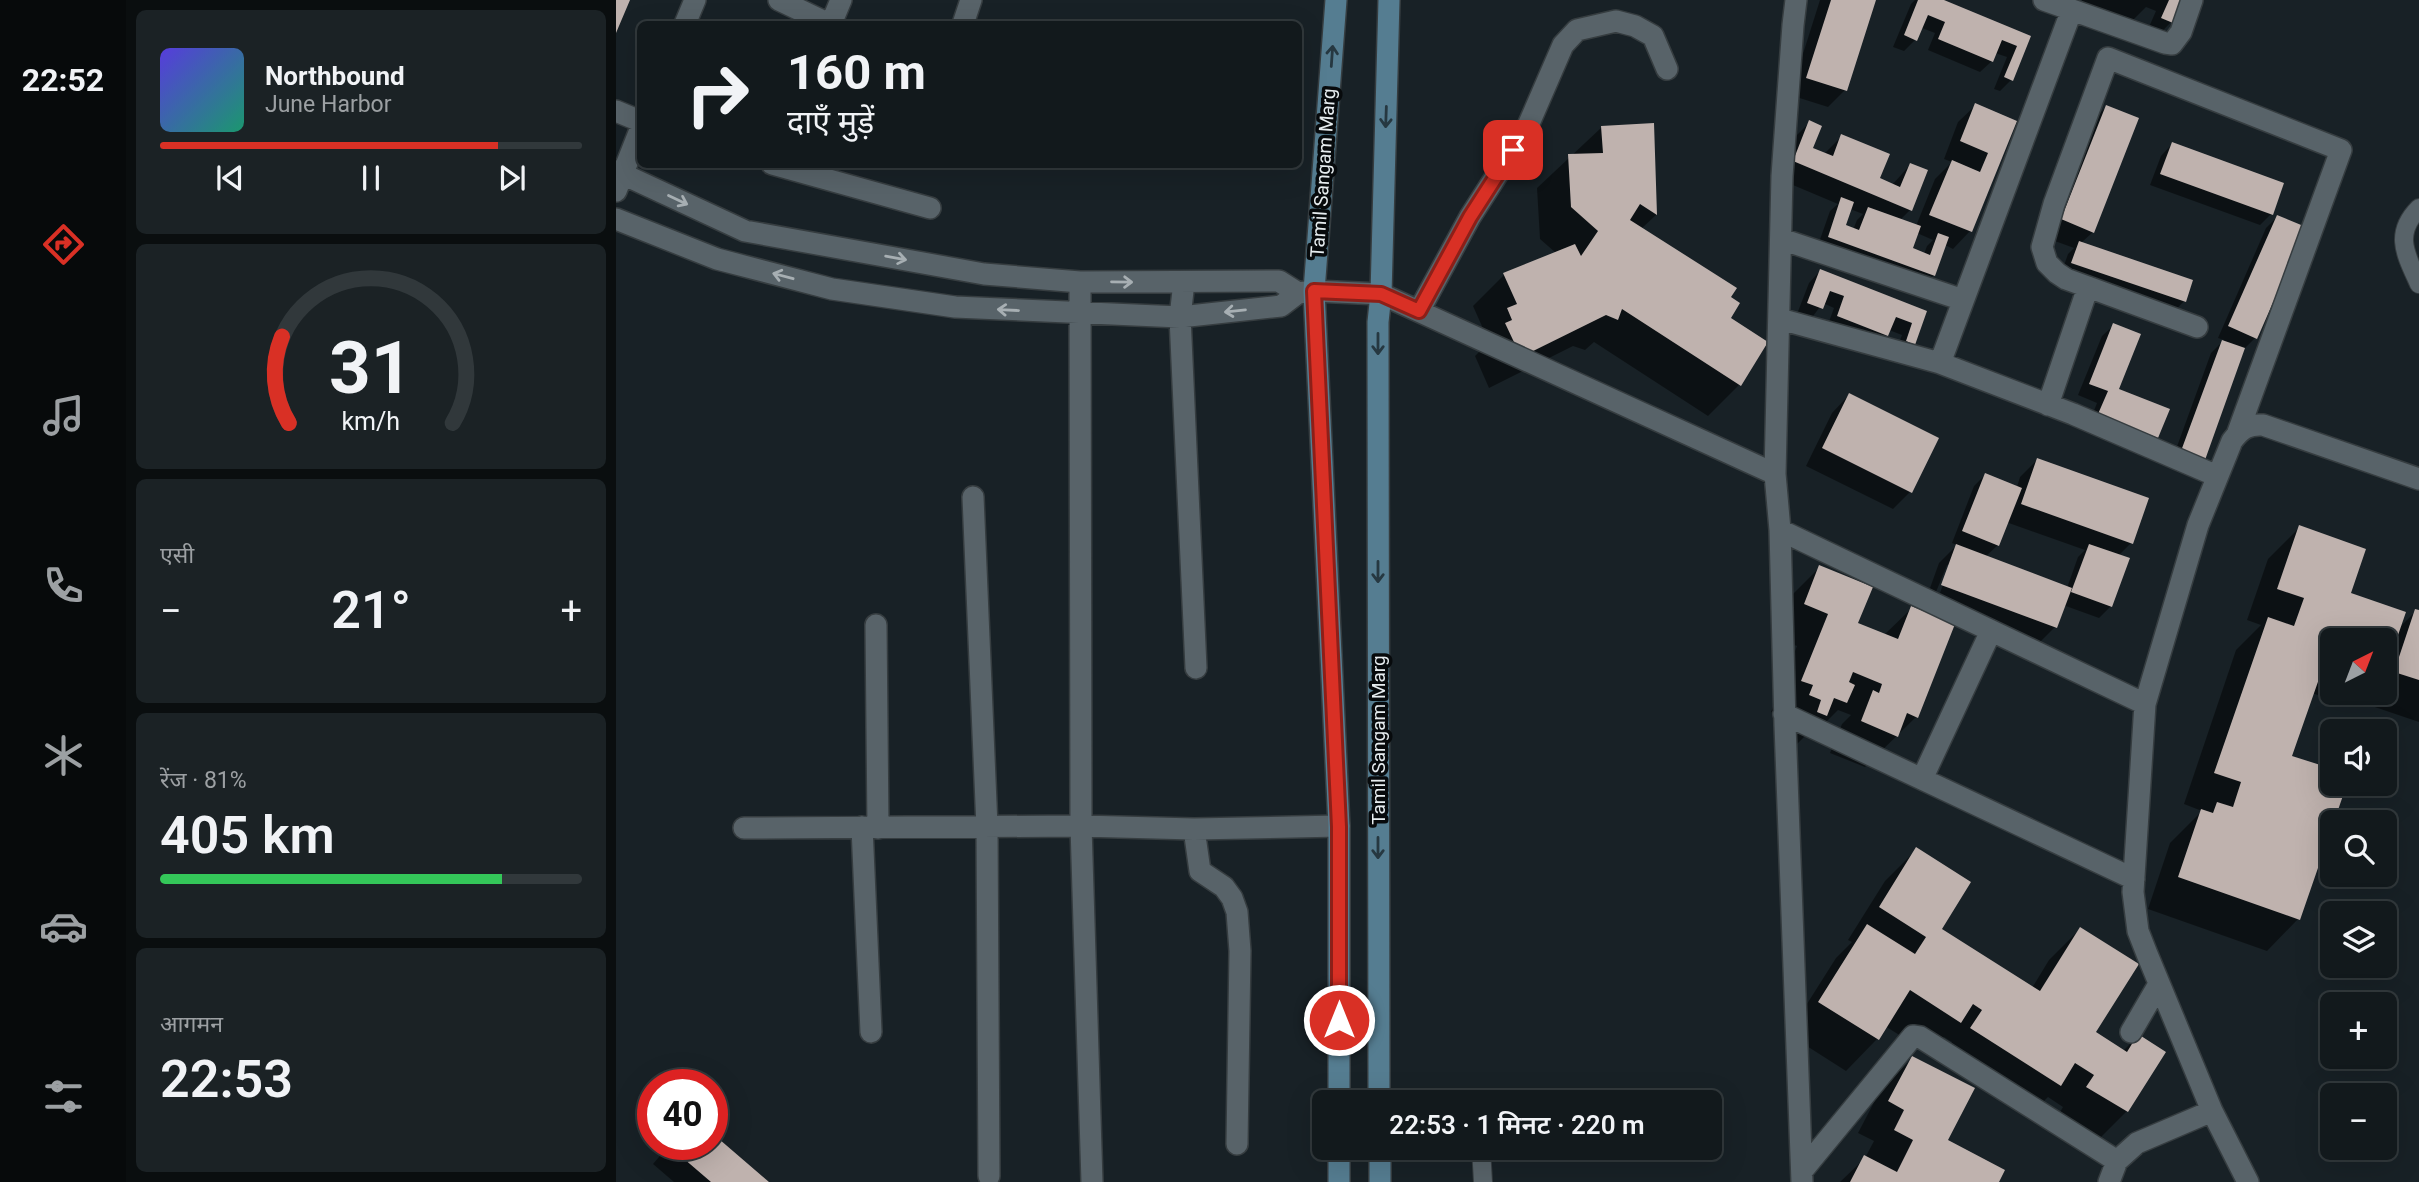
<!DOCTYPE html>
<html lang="hi">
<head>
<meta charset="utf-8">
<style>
	body { margin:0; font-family:Roboto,"Noto Sans Devanagari",sans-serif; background:#1b2225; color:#f1f3f6; height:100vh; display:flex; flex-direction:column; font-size:26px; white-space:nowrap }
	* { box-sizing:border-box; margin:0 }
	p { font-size:23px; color:#9ca0a3 }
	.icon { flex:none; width:38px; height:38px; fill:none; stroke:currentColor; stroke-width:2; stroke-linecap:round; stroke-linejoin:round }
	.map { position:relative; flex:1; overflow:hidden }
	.panel { display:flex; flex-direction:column; gap:10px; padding:10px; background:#0a0e0f; width:490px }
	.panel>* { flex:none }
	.top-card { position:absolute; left:21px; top:21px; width:665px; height:147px; border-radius:10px; box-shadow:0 7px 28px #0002,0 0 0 2px #31383b; background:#12191c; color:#f1f3f6; overflow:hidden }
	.needle { width:46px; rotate:42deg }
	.controls { position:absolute; left:1704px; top:628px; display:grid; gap:14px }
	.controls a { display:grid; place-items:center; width:77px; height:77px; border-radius:10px; background:#12191c; box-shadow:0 7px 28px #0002,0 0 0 2px #31383b; font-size:35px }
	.speed { position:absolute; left:21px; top:1069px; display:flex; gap:14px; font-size:35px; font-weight:700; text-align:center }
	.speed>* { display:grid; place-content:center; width:91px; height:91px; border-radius:50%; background:#12191c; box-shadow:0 7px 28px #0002,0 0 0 2px #31383b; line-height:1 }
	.speed .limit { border:10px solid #d22; background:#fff; color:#111 }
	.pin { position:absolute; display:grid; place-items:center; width:60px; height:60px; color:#fff; margin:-30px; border-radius:14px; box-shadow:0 4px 10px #0006 }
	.me { position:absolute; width:77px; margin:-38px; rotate:0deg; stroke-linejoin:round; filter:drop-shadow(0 0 5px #0008) }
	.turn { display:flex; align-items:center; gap:24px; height:147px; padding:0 35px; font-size:32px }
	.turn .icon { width:91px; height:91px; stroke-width:2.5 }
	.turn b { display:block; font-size:49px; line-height:60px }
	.big { font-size:52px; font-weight:600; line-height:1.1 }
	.panel .tile { flex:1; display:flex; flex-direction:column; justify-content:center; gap:10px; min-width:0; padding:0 24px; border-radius:10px; background:#1b2225 }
	.panel .dial { align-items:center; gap:0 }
	.dial svg { height:182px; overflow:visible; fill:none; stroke:#31383b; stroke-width:7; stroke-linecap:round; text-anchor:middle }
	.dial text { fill:#f1f3f6; stroke:none }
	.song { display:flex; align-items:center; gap:21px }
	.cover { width:84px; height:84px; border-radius:10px; background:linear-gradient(135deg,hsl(250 70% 55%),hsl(160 70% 35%)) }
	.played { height:7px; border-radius:4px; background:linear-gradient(90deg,#d93025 80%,#31383b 80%) }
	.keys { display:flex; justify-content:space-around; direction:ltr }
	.heat { display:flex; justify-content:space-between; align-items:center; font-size:38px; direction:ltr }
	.charge { height:10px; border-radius:5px; background:linear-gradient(90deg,#34c759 81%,#31383b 0) }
	.trip { position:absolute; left:696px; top:1090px; width:410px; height:70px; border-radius:10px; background:#12191c; box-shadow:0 7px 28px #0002,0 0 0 2px #31383b; font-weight:600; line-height:70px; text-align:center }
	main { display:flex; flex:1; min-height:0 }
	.menu { display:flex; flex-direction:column; width:126px; justify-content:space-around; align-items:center; background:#070a0b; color:#9ca0a3 }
	.menu .icon { width:49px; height:49px }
	.menu .active { color:#d93025 }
	.menu b { font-size:32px; color:#f1f3f6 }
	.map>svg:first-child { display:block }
	.shadow { fill:#0007; fill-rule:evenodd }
	.building { fill:#bfb2ae }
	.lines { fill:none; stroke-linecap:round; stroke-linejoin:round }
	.lane-casing { stroke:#363d40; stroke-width:20 }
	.street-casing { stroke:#363d40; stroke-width:24 }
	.secondary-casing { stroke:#363d40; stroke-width:24 }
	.lane { stroke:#586369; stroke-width:18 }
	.street { stroke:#586369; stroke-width:21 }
	.secondary { stroke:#557d91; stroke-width:21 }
	.oneway { stroke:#263841 }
	.oneway2 { stroke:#a7afb3 }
	.route-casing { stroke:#8d1f18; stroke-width:18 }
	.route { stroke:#d93025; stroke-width:12 }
	.labels { text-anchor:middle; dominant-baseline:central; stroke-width:7; stroke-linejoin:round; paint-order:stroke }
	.street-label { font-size:19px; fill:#e7edf0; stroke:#070a0c }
</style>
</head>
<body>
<main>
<nav class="menu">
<b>22:52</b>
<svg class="icon active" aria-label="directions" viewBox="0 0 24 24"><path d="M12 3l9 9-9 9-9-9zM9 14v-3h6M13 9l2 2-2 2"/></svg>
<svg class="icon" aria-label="music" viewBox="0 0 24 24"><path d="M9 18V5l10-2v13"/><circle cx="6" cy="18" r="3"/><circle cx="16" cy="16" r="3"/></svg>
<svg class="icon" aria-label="phone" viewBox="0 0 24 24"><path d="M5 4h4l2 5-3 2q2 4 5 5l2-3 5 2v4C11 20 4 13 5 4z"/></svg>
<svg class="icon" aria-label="climate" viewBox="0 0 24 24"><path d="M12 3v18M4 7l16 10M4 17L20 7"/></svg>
<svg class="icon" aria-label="car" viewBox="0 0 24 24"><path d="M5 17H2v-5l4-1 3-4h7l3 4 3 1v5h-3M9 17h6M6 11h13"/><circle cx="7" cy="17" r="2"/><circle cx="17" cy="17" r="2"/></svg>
<svg class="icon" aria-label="filters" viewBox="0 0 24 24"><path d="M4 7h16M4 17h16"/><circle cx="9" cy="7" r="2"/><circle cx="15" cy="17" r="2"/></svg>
</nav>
<section class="panel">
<div class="tile">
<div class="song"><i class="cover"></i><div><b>Northbound</b><p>June Harbor</p></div></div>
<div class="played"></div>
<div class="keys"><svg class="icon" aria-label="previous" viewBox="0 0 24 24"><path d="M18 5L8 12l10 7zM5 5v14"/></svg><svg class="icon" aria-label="pause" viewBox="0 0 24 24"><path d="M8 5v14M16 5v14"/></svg><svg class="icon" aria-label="next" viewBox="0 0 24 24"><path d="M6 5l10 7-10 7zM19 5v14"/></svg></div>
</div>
<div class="tile dial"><svg viewBox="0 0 100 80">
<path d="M14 69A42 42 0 1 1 86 69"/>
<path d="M14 69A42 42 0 0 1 11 31" stroke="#d93025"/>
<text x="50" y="56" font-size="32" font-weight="700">31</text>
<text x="50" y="72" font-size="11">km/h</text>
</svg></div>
<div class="tile"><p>एसी</p>
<div class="heat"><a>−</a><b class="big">21°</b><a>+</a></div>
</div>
<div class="tile"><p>रेंज · 81%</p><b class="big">405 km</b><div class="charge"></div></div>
<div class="tile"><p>आगमन</p><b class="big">22:53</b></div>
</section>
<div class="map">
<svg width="1803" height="1182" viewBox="0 0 1803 1182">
	<rect width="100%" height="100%" fill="#182126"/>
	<!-- shadow -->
	<path class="shadow" d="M1204 0H1258L1229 90 1212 107 1174 95Z
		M1299 0H1324L1413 37 1395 80 1384 91 1378 89 1391 57 1379 53 1376 61 1364 72 1312 50 1319 33 1306 28 1299 40 1288 51 1277 47 1295 4Z
		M1466 0H1565L1555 22 1538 40 1529 36 1540 11 1530 7 1513 24 1465 3Z
		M1360 105 1399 122 1354 231 1337 249 1329 245 1318 275 1306 286 1201 248 1214 211 1222 204 1160 178 1176 140 1194 122 1195 149 1208 154 1226 136 1262 179 1276 185 1294 165V210L1284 220 1300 226 1319 179 1336 162 1328 159 1342 122ZM1234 209 1247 214 1241 220 1237 230 1227 226ZM1301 233 1317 240 1311 246 1308 254 1295 249Z
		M1490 107 1477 232 1465 243 1568 301 1557 313 1445 274 1452 254 1458 248 1428 237 1473 124Z
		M1036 125 1040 215 1025 229 1112 298V319L1123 385 1092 416 978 342 969 350 957 346 873 388 859 356 865 350 869 333 857 306 888 275 940 253 924 239 921 188 986 127Z
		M1556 144 1655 214 1644 225 1534 185 1545 156Z
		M1661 217 1639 338 1628 349 1587 459 1555 463 1595 353 1608 340 1602 338 1650 228Z
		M1204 271 1309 312 1297 344 1286 355 1279 353 1286 335 1273 330 1259 346 1211 327 1218 308 1207 303 1194 320 1181 314 1193 283Z
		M1498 325 1501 390 1540 437 1529 449 1472 426 1481 403 1462 395 1486 336Z
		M1233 395 1294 492 1277 509 1190 466 1216 413Z
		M1421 460 1515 543 1502 556 1495 606 1483 618 1447 605 1439 627 1422 644 1309 602 1323 563 1341 545 1336 543 1358 486 1369 475 1401 487 1404 477ZM1390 522 1469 550 1462 557 1451 588 1369 557 1382 545ZM1331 565H1334L1324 593 1320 592Z
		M1684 527 1733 595 1783 628 1800 611 1803 612V722L1747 703 1751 693H1769V640H1717V693H1748L1735 707 1696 693 1674 757 1717 784H1729L1682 919 1651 951 1532 909 1554 843 1586 811 1568 804 1620 650 1645 625 1631 620 1652 559Z
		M1204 567 1240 624 1268 635 1296 608 1300 717 1249 767 1214 753 1226 724 1235 715 1222 710 1198 734 1193 732 1178 747 1166 717 1155 712 1181 646 1157 636 1172 599Z
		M1300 850 1323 929 1416 988 1433 960 1464 929 1478 1033 1507 1051 1522 1036 1548 1052 1511 1111 1479 1143 1440 1119 1447 1107 1432 1097 1412 1117 1324 1060 1336 1042 1328 1037 1312 1053 1269 1026 1261 1039 1230 1071 1172 1034 1220 958 1236 942 1232 940 1269 881Z
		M1297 1058 1330 1141 1381 1182H1224L1249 1158 1258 1141 1242 1133 1265 1089Z
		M54 1144H96L151 1182H58L37 1164Z"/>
	<!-- building -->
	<path class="building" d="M0 0H14L0 33Z
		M1215 0H1260L1231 91 1190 78Z
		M1302 0H1328L1415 36 1397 81 1388 77 1401 46 1386 40 1377 62 1322 39 1329 22 1312 15 1301 41 1288 35Z
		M1553 0H1567L1557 23 1545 18Z
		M1359 103 1401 121 1356 232 1313 215 1336 160 1364 172 1372 153 1344 141Z
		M1490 105 1523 118 1478 233 1445 219Z
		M1193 120 1206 126 1197 148 1217 156 1225 134 1274 154 1264 178 1284 187 1294 163 1312 170 1296 211 1177 161Z
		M1038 123 1041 215 1024 204 1014 220 1121 288 1115 297 1124 303 1115 318 1152 342 1125 386 1006 309 1002 320 990 315 905 357 889 323 896 320 891 308 901 304 887 273 959 244 965 256 982 231 955 207 952 154 987 153 985 126Z
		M1556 142 1668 183 1657 215 1544 174Z
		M1225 197 1238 202 1230 225 1243 230 1252 207 1305 226 1297 248 1314 255 1322 233 1333 237 1319 276 1212 237Z
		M1661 215 1690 227 1641 339 1612 326Z
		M1463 241 1577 280 1570 302 1455 263Z
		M1204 269 1311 311 1299 345 1290 341 1296 323 1280 317 1272 336 1221 316 1228 296 1214 291 1207 309 1191 303Z
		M1497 323 1525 334 1503 389 1554 409 1542 438 1482 414 1492 391 1473 384Z
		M1606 340 1629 348 1589 460 1565 451Z
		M1233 393 1323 438 1296 493 1206 448Z
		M1421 458 1533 498 1517 544 1405 504Z
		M1369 473 1406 488 1383 546 1346 531Z
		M1683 525 1750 549 1735 593 1790 612 1770 670 1769 640H1717V658L1711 656 1676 756 1717 769V784H1731L1684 920 1562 877 1585 809 1597 813 1601 802 1617 807 1625 782 1598 773 1652 617 1678 626 1688 598 1661 589Z
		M1340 544 1456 588 1441 628 1325 585Z
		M1473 544 1514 558 1496 607 1455 592Z
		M1203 565 1257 587 1242 623 1282 639 1295 606 1339 624 1302 718 1291 713 1282 737 1245 721 1257 690 1263 693 1266 684 1237 672 1233 682 1239 685 1231 703 1218 698 1211 716 1201 712 1205 700 1193 695 1197 685 1185 681 1212 614 1188 604Z
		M1799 609 1803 610V680L1778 672Z
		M1300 847 1355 882 1326 929 1424 991 1464 927 1523 964 1480 1032 1511 1052 1522 1034 1550 1052 1512 1112 1470 1087 1478 1075 1459 1063 1445 1086 1354 1028 1366 1010 1357 1004 1345 1023 1294 990 1263 1040 1202 1002 1251 924 1299 954 1310 937 1263 907Z
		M1296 1056 1359 1088 1332 1140 1389 1170 1383 1182H1234L1248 1155 1281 1172 1297 1140 1278 1130 1288 1110 1272 1101Z
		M96 1133 153 1182H95L53 1146 96 1144Z"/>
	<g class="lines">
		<!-- lane casing -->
		<g class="lane-casing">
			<path id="lane" d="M1803 208C1777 234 1790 255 1803 284
				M865 1148 867 1182"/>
		</g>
		<!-- street casing -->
		<g class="street-casing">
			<path id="street" d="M163 0 213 24
				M1180 0 1177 25 1166 176 1159 474 1164 530 1169 725 1186 1182
				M1428 0 1549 43 1556 44 1565 32 1576 0
				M69 24 79 0
				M215 24 225 0
				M347 24 355 0
				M0 111 24 121
				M156 164 314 208
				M0 171 129 231 368 274 464 282 663 281 682 293 698 291 765 294 1159 474
				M0 191 24 130
				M0 219 101 259 216 289 339 307 564 317 665 306 682 293
				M1165 239 1347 300
				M464 282 465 826 476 1182
				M568 282 564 317 580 668
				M1472 287 1450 279 1441 273 1431 263 1426 247 1438 204 1492 58 1725 150 1622 432
				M803 311 854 217 911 128 947 45 961 30 1000 21 1019 26 1037 36 1051 69
				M1164 319 1324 363 1457 414 1601 476
				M1324 363 1455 12
				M1432 405 1472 287 1581 327
				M357 497 371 827 373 1176
				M1164 530 1529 704
				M260 625 262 828
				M1168 714 1518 879
				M1306 779 1375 631
				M246 827 255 1032
				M128 828 465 826 578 829 723 826
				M578 829 584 871 608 887 616 898 621 912 624 951 621 1144
				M1515 1032 1543 984
				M1186 1171 1297 1036 1304 1037 1501 1161
				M1493 1182 1501 1161 1521 1143 1596 1111
				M1632 1182 1596 1111 1531 954 1522 931 1517 892 1529 704 1582 525 1616 441C1625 429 1632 424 1647 425L1803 479"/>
		</g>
		<!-- secondary casing -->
		<g class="secondary-casing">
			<path id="secondary" d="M720 0 698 291 723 826V1102
				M763 1102 762 322 765 294 773 0
				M723 1148V1182
				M764 1148V1182"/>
		</g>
		<!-- lane -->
		<use href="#lane" class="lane"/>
		<!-- street -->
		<use href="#street" class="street"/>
		<!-- secondary -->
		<use href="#secondary" class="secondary"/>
	</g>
	<!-- one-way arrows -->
	<defs><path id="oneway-shaft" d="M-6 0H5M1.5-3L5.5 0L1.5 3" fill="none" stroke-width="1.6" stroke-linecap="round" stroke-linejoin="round" transform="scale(1.75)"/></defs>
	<g class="oneway">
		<use href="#oneway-shaft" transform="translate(716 56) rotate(-86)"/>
		<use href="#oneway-shaft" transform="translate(770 117) rotate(92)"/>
		<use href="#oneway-shaft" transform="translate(762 344) rotate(90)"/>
		<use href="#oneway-shaft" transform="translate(762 572) rotate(90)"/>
		<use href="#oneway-shaft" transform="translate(762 848) rotate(90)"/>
	</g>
	<g class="oneway2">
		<use href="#oneway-shaft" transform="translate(62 200) rotate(25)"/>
		<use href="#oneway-shaft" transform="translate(280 258) rotate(10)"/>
		<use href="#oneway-shaft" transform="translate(167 276) rotate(-165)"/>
		<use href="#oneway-shaft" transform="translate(506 282) rotate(1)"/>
		<use href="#oneway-shaft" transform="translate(392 310) rotate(-177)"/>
		<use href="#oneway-shaft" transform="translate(619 311) rotate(174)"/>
	</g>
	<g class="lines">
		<!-- route casing -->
		<g class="route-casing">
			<path id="route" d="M723 1020V827L698 291 765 294 803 311 854 217 897 150"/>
		</g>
		<!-- route -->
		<use href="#route" class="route"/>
	</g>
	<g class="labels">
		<!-- street labels -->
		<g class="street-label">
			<text transform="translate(707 173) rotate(-86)">Tamil Sangam Marg</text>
			<text transform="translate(762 740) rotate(-90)">Tamil Sangam Marg</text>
		</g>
	</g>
</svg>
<div class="controls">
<a><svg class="needle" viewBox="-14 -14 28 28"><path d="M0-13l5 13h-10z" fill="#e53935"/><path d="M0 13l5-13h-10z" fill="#9ca0a3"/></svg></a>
<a><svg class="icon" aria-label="sound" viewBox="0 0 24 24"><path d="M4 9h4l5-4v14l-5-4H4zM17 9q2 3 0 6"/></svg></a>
<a><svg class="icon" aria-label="search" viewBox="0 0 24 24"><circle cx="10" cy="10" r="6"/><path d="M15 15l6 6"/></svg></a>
<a><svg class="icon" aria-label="layers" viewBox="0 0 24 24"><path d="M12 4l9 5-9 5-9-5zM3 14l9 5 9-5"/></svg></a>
<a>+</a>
<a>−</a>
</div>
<div class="speed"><div class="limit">40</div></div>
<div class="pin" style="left:897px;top:150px;background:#d93025"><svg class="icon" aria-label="arrive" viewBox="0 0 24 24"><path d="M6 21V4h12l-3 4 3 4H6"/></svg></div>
<svg class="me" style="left:723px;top:1020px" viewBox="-20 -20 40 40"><circle r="17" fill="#d93025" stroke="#fff" stroke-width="3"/><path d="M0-11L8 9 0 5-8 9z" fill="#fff"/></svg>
<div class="trip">22:53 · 1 मिनट · 220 m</div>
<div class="top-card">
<div class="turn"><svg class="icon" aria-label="right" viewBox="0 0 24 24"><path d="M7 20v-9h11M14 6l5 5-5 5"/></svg><div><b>160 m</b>दाएँ मुड़ें</div></div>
</div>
</div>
</main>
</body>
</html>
